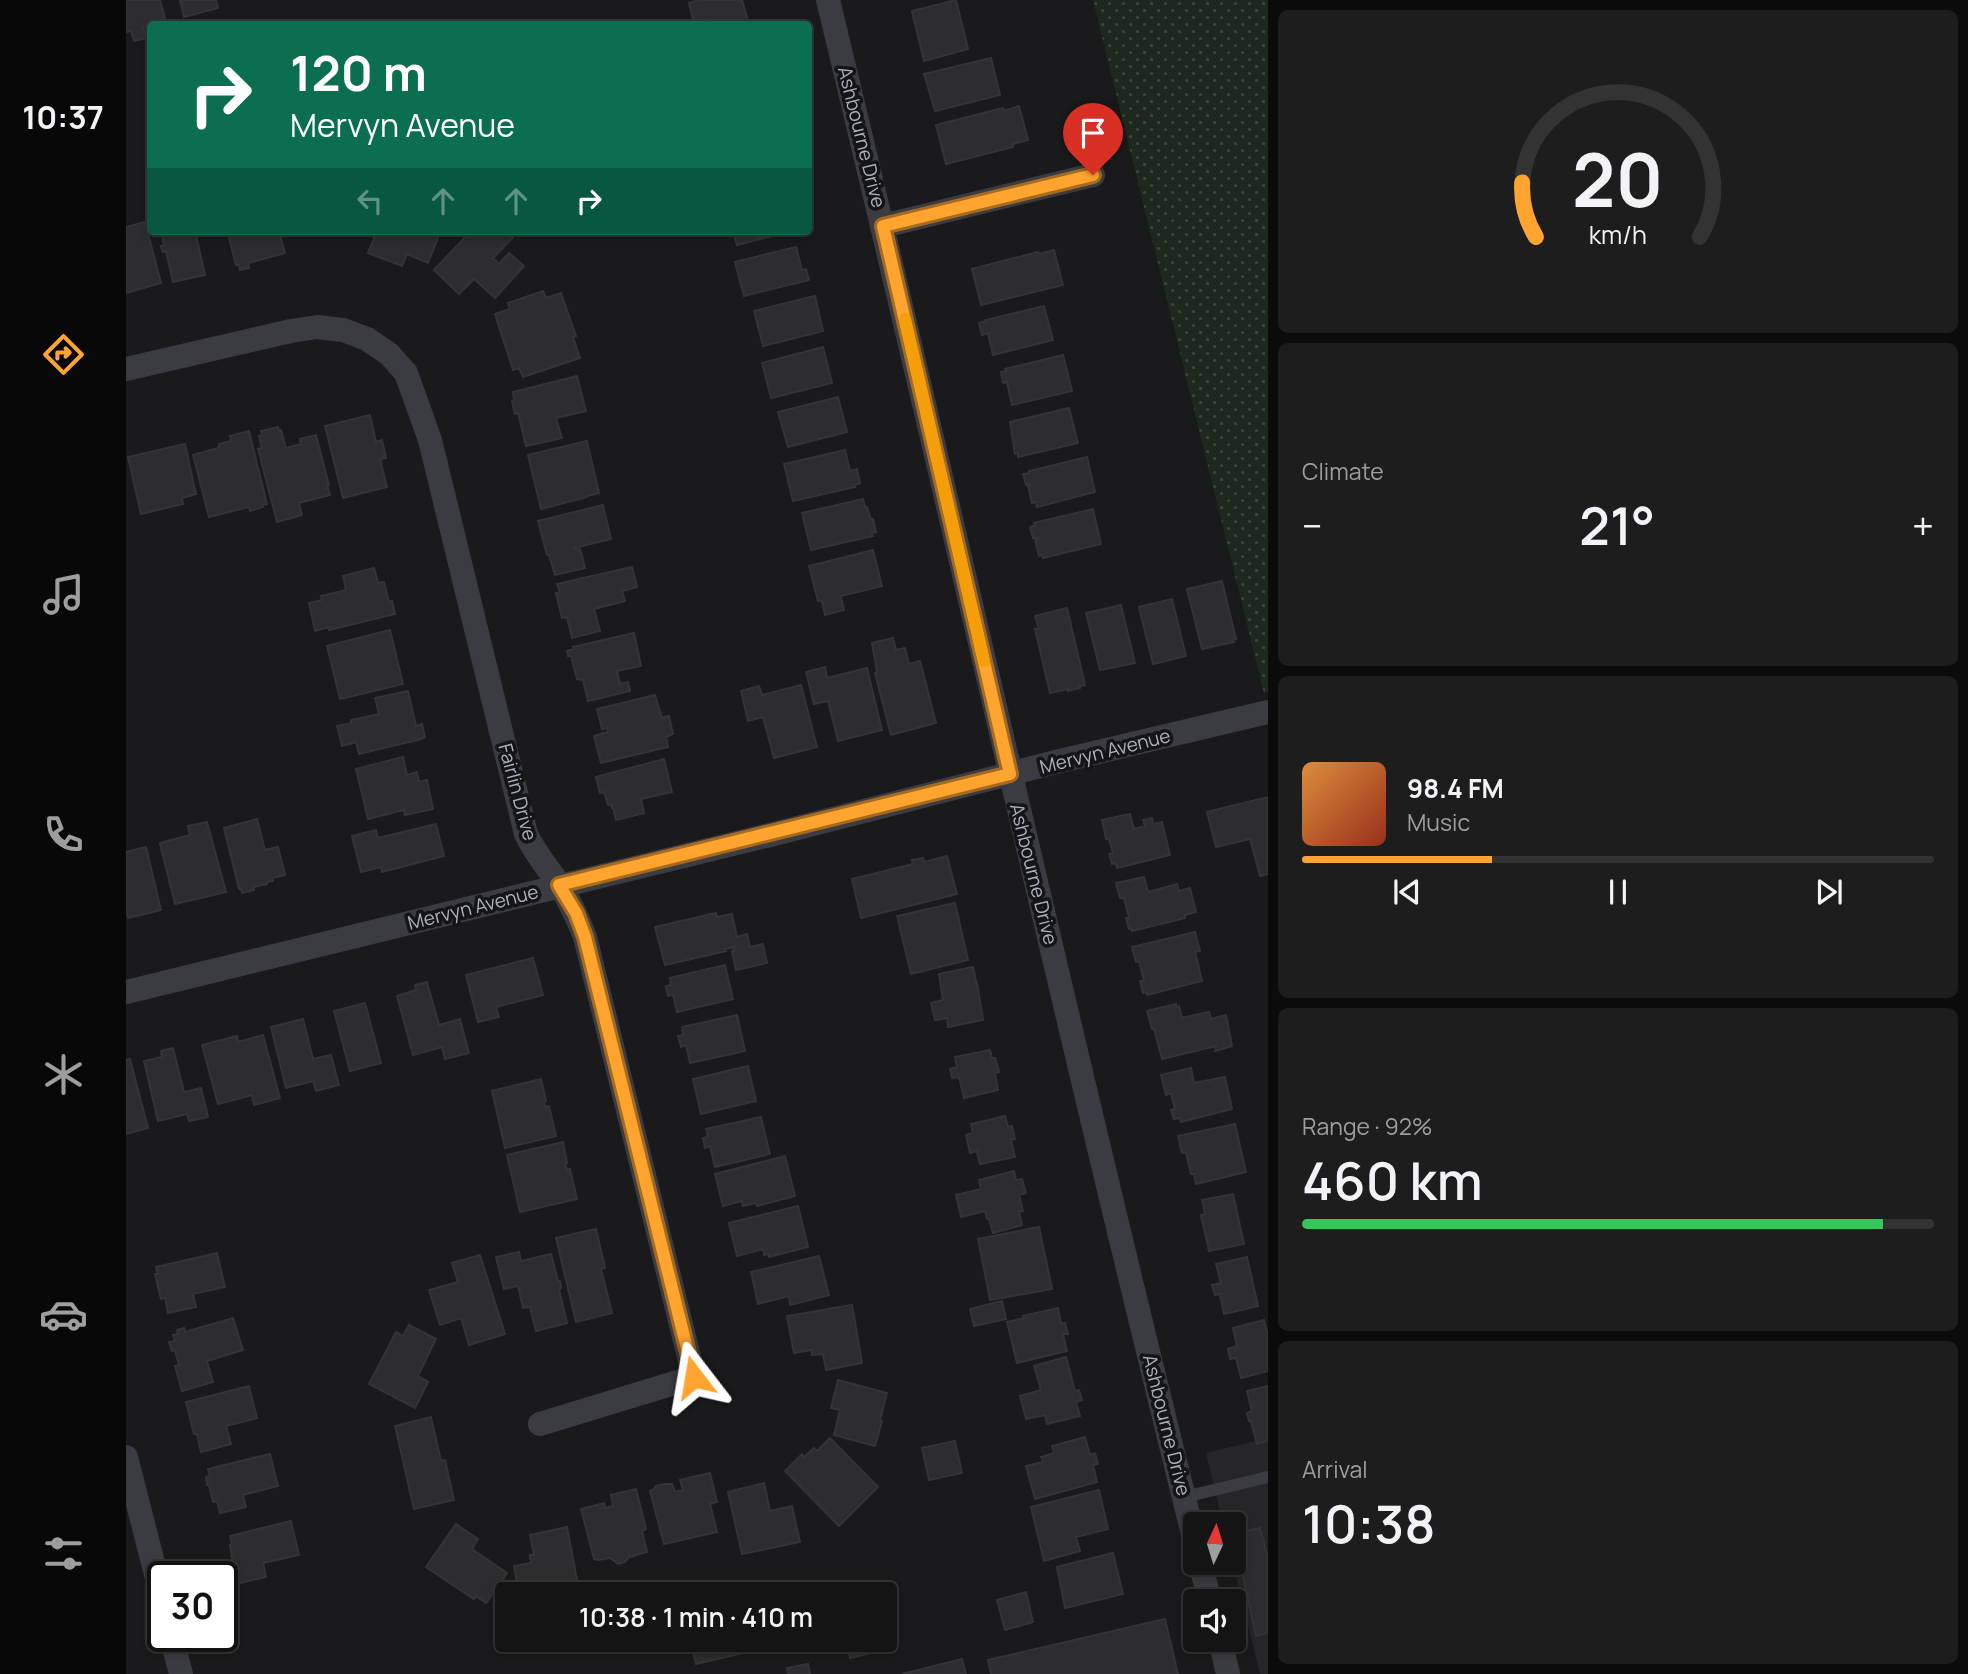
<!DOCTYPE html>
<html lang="en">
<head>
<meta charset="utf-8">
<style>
	body { margin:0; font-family:Manrope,sans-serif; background:#1d1d1e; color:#f1f3f6; height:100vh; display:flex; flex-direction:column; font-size:26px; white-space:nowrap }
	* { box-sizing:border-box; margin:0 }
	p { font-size:23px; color:#9d9ea0 }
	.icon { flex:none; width:38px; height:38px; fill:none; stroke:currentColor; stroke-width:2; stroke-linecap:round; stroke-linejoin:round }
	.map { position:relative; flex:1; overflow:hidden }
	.side { display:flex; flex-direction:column; gap:10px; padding:10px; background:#0b0b0c; width:700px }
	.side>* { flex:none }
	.banner { position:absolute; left:21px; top:21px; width:665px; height:214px; border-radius:7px; box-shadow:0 4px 10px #0003,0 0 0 2px #333334; background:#0b6e4f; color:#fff; overflow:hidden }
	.needle { width:46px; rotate:4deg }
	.buttons { position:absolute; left:1057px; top:1512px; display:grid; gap:14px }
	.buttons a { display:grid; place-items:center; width:63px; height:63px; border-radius:7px; background:#141415; box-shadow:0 4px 10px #0003,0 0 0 2px #333334; font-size:35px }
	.speed { position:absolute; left:21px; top:1561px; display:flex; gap:14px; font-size:35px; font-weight:700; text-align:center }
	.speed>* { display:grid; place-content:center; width:91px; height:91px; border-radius:50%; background:#141415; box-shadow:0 4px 10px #0003,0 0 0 2px #333334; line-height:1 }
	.speed .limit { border:4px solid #111; border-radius:10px; background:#fff; color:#111 }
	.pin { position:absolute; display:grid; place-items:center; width:60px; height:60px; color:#fff; margin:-72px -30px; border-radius:50% 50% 50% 0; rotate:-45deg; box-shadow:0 0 7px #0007 }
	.pin .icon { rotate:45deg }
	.me { position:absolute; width:77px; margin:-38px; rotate:346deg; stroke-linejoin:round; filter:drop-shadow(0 0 5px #0008) }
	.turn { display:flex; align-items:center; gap:24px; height:147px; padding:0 28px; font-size:32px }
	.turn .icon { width:91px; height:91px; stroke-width:2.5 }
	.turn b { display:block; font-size:49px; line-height:60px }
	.lanes { display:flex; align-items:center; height:66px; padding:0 28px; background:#0003; justify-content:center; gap:35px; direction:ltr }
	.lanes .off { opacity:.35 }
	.big { font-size:52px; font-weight:600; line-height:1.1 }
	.side .card { flex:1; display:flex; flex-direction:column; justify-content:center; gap:10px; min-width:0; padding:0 24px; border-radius:10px; background:#1d1d1e }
	.side .dial { align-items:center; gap:0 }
	.dial svg { height:182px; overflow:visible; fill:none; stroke:#333334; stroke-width:7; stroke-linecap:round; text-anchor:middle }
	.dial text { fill:#f1f3f6; stroke:none }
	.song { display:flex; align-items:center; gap:21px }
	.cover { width:84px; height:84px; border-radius:10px; background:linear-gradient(135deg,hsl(30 70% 55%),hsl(10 70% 35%)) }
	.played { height:7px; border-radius:4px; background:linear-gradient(90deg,#ffa42f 30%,#333334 30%) }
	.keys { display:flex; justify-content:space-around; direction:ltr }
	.heat { display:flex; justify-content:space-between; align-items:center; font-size:38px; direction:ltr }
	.charge { height:10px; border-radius:5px; background:linear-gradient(90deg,#34c759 92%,#333334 0) }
	.trip { position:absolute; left:369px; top:1582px; width:402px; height:70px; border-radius:7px; background:#141415; box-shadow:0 4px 10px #0003,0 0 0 2px #333334; font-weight:600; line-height:70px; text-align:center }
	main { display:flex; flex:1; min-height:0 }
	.tab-bar { display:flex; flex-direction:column; width:126px; justify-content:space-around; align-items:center; background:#080808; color:#9d9ea0 }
	.tab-bar .icon { width:49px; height:49px }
	.tab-bar .selected { color:#ffa42f }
	.tab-bar b { font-size:32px; color:#f1f3f6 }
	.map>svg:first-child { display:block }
	.built { fill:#262629 }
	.grass { fill:url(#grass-dots) }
	.building { fill:#2d2d30; stroke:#343438; stroke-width:2 }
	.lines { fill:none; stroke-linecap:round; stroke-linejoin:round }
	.service { stroke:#3a3c42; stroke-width:12 }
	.minor { stroke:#3a3c42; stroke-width:24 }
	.route-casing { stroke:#a66b1f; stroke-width:18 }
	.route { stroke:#ffa42f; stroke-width:12 }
	.slow { stroke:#f59e0b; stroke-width:12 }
	.labels { text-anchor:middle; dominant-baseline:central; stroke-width:7; stroke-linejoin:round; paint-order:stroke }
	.street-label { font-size:19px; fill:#abb2bd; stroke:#151517 }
</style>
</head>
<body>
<main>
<nav class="tab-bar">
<b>10:37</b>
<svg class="icon selected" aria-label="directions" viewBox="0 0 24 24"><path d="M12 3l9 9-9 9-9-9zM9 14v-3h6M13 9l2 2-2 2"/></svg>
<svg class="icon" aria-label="music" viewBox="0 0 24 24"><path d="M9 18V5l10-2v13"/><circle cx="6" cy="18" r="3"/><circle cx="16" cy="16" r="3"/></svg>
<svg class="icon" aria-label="phone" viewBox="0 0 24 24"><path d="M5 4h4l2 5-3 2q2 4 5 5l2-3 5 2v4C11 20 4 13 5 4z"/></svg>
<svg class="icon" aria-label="climate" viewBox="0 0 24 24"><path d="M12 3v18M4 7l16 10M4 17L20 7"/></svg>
<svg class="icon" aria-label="car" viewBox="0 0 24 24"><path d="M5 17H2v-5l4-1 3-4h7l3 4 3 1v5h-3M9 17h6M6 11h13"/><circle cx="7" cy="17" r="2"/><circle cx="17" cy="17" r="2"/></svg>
<svg class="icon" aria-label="filters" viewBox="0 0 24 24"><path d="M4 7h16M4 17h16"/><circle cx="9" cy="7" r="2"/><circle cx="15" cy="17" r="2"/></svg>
</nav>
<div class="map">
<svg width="1142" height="1674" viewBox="0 0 1142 1674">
	<defs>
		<pattern id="grass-dots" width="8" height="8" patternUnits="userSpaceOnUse" patternTransform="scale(1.75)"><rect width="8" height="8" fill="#1f281f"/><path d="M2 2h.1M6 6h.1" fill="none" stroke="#3d453e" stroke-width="1.8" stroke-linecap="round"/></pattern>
	</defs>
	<rect width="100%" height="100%" fill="#1a1a1c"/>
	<!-- built -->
	<path class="built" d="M1142 1438V1674H1134L1107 1563 1108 1524H1097L1080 1453Z"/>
	<!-- grass -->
	<path class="grass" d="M967 0H1142V692L1138 693Z"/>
	<!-- building -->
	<path class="building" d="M0 0H34L39 19 30 21V24L17 27 20 38 8 41 5 31 0 32Z
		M54 0H90L92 8 58 17Z
		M574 0H616L623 24H586L585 19 568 23 563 3Z
		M830 0 842 49 798 61 786 11Z
		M865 58 874 95 809 111 798 74Z
		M893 106 902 140 887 144V147L820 164 810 125 877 108 878 111Z
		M19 222 35 283 0 293V227Z
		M35 231H69L79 275 47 282 40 251 37 252 35 246H38Z
		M98 231H153L159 253 122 263 123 268 114 270 113 265H110L102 234 99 235Z
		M251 231H308L314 233 302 263 281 254 276 266 242 253Z
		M345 231H393L367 258 373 264 383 253 398 266 369 298 348 279 333 294 308 270Z
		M607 231H666L611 245Z
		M670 247 676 270 680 269 683 280 618 296 609 262Z
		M928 250 937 285 855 305 846 269 912 252 913 254Z
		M417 291 420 298 435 293 450 336 447 337 454 358 397 377 393 368 387 370 369 314 384 309 382 303Z
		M689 296 697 331 637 346 628 311Z
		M918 306 927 340 867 355 862 333 856 335 853 323 861 321 860 320Z
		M697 347 706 383 645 398 636 363Z
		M937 355 946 391 886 405 881 382 877 383 875 372 880 371 879 369Z
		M451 376 460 411 430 418 436 438 400 446 392 413 389 414 386 401 388 400 387 392Z
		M712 397 721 432 662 447 652 412Z
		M943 408 952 443 892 457V453L889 454 884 422Z
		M244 415 250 442 256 440 260 458 254 459 261 487 217 498 199 426Z
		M152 427 153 431 155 430 160 448 175 444 174 439 190 435 203 485H201L204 495 173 503 176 515 151 522 132 449 136 448 133 436 136 435 135 431Z
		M123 431 141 504 136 505 137 507 124 511 123 507 83 517 67 455 92 448 93 446V444L105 441 104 436Z
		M461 441 473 493 461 496V497L415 509 402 455Z
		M59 444 70 494 56 498 57 504 15 514 2 457Z
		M719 450 724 471 731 469 734 483 728 485 729 487 667 501 658 464Z
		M961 457 969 492 911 507 910 502 906 503 902 486 905 484 900 485 897 474 903 473V471Z
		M737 499 739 507H741L745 520 747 519 750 532 746 533 747 536 685 550 676 513Z
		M477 505 485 539 448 548 449 550 454 549 459 568 429 575 423 555H421L412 521Z
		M967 509 975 544 917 558 916 555 913 556 909 539H911L910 537 907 538 904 527 909 525 908 523Z
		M747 550 756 586 715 596 718 610 699 615 696 601H692L683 566Z
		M506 567 511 587 496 591 499 601 468 609 474 631 446 638 441 617 436 618 430 593 434 592 431 584Z
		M248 568 252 583 258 582 263 602 266 601 269 614 203 630 202 627 189 631 183 603 196 600 195 596 220 590 217 576Z
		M1096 581 1110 639 1107 640 1108 642 1076 649 1061 589Z
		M1046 599 1060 656 1027 664 1013 607Z
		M995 605 1009 663 974 670 960 613Z
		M941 608 959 685 954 686V688L942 691V689L924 693 909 629H913L909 616Z
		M264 630 277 684 214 699 201 646Z
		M508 633 515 666 491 671 494 684 502 682 504 691 462 701 457 680 451 679 445 656H442L441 651 448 649 447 647Z
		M767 638 770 650 779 648 783 664 794 661 810 723 765 735 749 673 751 672 746 643Z
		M699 667 701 678 741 668 756 730 712 741 702 701 688 704 680 672Z
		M675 685 691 747 648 758 637 717 622 721 615 691 633 686 636 695Z
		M282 691 290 726 296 724 299 737 295 739 233 754 230 742 216 746 211 726 225 723V720L253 714 249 698Z
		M529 695 536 718 543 716 547 734 540 737 542 747 475 763 468 736 482 732 481 728 476 729 471 709Z
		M277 757 281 775 291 772 293 782 301 780 307 809 279 815 278 810 242 819 230 769Z
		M538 759 546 792 515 799 518 813 490 820 487 808H486L485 804 482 805 478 792 474 793 470 777Z
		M1142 797V874L1134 876 1124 839 1090 847 1081 812Z
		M1004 814 1008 829 1019 826 1017 820 1026 818 1027 824 1036 822 1044 855 991 868 990 863 986 864 983 854 987 853 983 839H980L976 820Z
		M131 819 139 850 152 847 159 875 146 878 147 881 141 882V884L128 887 127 885 128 890 116 893 115 888 113 889 98 828Z
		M81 822 100 892 49 904 34 843 64 835 62 826Z
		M310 824 318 856 256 872 255 867 235 872 226 836 250 830 252 838Z
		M20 847 35 910 2 918 0 909V852Z
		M821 856 831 894 735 918 726 879 787 864 786 860 797 858 798 862Z
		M1018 877 1022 892 1051 884 1053 891 1064 888 1070 912 1059 915V918L1006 931 1005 928 1003 929 1000 918H1003L998 898H994L990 883Z
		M829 903 842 960 785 974 771 916Z
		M590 913 591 917 606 914 611 937 621 934 624 947 637 944 641 963 610 970 606 951H608V947L599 949 600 951 539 965 529 927Z
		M1069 932 1074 951 1069 952 1076 981 1021 995V992L1017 993 1014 981H1018L1013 961 1010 962 1006 947Z
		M407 958 417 995 370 1007 373 1017 352 1022 340 975Z
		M599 965 607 999 551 1012 547 994 542 996 540 986 545 985 544 978Z
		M847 967 850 981 848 982V984L851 983 857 1020 822 1027 821 1018 809 1020 805 1003 817 1000 813 974Z
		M301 982 313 1025 334 1019 343 1053 319 1059 316 1047 287 1055 271 996 290 990 289 985Z
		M239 1003 255 1063 224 1071 208 1011Z
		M1050 1004V1007L1053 1006 1056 1018 1083 1012 1085 1019 1100 1015 1106 1046 1089 1051 1090 1046 1036 1059 1028 1029H1026L1021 1011Z
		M611 1015 619 1051 564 1063 560 1045 555 1047 552 1036 557 1035 556 1027Z
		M177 1019 187 1059 205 1055 213 1085 190 1091 187 1081 160 1088 145 1027Z
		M137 1035 154 1098 128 1105 126 1095 92 1104 76 1045 111 1036 112 1042Z
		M47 1048 58 1092 75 1088 82 1117 63 1121 61 1114 32 1121 18 1061 36 1057 35 1051Z
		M864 1050 866 1058H869L873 1072 869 1073 872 1090 838 1098 833 1077 826 1078 824 1069 831 1067 829 1057Z
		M4 1059 22 1128 0 1134V1060Z
		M622 1066 630 1101 575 1114 567 1079Z
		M1065 1068 1068 1083 1099 1077 1106 1109 1055 1122 1054 1118 1048 1119 1045 1110 1049 1109 1045 1093 1040 1095 1035 1075Z
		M415 1079 420 1101 418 1102 419 1107 423 1106 430 1136 379 1148 366 1091Z
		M879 1116 882 1127 886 1126 889 1139 885 1140 889 1157 854 1164 851 1151 844 1153 840 1135 847 1133 845 1124Z
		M635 1117 644 1154 589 1167 584 1146 579 1148 577 1138 582 1137 580 1129Z
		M1109 1124 1120 1172 1070 1184 1068 1174H1065L1060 1152 1056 1153 1052 1136Z
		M437 1142 441 1163H439L441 1170 444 1169 451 1199 394 1212 381 1155Z
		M659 1156 669 1196 631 1206 630 1203 617 1206 616 1201 597 1206 589 1174Z
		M888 1171 890 1180 896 1179 900 1193 893 1195 897 1211 893 1212 896 1225 867 1233 863 1219H861L859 1211 835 1217 830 1195 855 1189 853 1180Z
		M1107 1194 1118 1244 1083 1251 1075 1215 1079 1214 1076 1200Z
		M672 1206 682 1247 643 1257V1254L638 1255 637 1249 611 1256 603 1223Z
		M913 1227 926 1289 864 1300 852 1239Z
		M470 1229 479 1268 475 1269 486 1313 450 1322 430 1238Z
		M393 1252 395 1261 425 1254 432 1281H434L435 1288 433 1289 441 1323 410 1331 404 1307 397 1308 392 1286 378 1289 370 1257Z
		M91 1253 99 1287 67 1294 70 1307 42 1313 39 1298 35 1299 29 1274H32L30 1267Z
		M354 1255 379 1334 343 1345 335 1318 314 1325 303 1290 332 1282 326 1263Z
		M693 1256 703 1295 664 1305 663 1296 632 1304 625 1272Z
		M1121 1257 1132 1306 1098 1314 1094 1294 1089 1295 1086 1285 1095 1283 1090 1264Z
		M876 1301 880 1319 848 1326 844 1309Z
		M726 1305 736 1363 700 1370 697 1354 686 1355 685 1350 668 1353 661 1316Z
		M932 1308 935 1324 939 1323 942 1334H937L941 1351 891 1363 881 1322 898 1318 897 1316Z
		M107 1318 117 1350 81 1361 87 1382 56 1391 49 1366 53 1365 49 1350 46 1351 43 1342 49 1341 47 1335 52 1334 51 1330 58 1328 59 1332Z
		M1138 1320 1142 1336V1371L1115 1378 1110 1358 1104 1359 1102 1349 1111 1346 1107 1328Z
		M283 1325 310 1339 292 1376 302 1382 289 1408 243 1384 270 1332 277 1336Z
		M940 1357 949 1391 953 1390 956 1400 950 1402 954 1416 921 1424 919 1415 900 1419 894 1396 915 1390 908 1366Z
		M712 1380 761 1393 754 1420 756 1421 749 1446 708 1435 714 1410 705 1408Z
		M123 1386 131 1418 100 1426 105 1444 75 1452 71 1434H68L60 1402Z
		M1142 1386V1441L1131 1444 1125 1421H1123L1121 1413 1126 1411 1121 1391Z
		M305 1417 315 1461 319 1460 328 1500 288 1509 269 1426Z
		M959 1437 964 1455 969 1453 972 1464 967 1465 971 1482 909 1499 900 1466 917 1462 915 1457 928 1453 926 1446Z
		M704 1438 752 1487 713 1526 659 1471 676 1454 678 1457 688 1448 691 1451Z
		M829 1441 836 1473 803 1480 796 1448Z
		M144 1454 152 1486 117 1495 120 1507 94 1513 91 1501 87 1502 83 1485H81L80 1477 84 1476 82 1469Z
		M584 1473 591 1502 584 1504 591 1532 538 1544 524 1491 528 1489 530 1486 540 1484H546L549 1492 557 1490 554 1480Z
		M638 1483 644 1511 666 1506 674 1542 616 1554 602 1492Z
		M510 1489 520 1529 516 1531 521 1552 503 1557 499 1562 492 1564 484 1558 472 1560 468 1559 455 1509 478 1503 479 1508 487 1506 485 1495Z
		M973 1490 982 1529 950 1537 954 1551 918 1561 905 1507Z
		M165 1521 173 1555 137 1563 140 1577 110 1584 104 1545 106 1544 104 1536Z
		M330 1524 352 1539 346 1549 381 1573 360 1603 350 1596 348 1599 300 1567Z
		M441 1527 453 1591 437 1594H393L388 1566 405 1563 404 1555H408L404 1535Z
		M1134 1528 1142 1558V1633L1130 1636 1108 1534Z
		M987 1553 997 1594 939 1608 931 1567Z
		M608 1582 611 1594H564L563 1593Z
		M900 1592 907 1622 879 1630 871 1600Z
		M1039 1619 1052 1674H865L862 1660Z
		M564 1640H618L621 1652 570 1664Z
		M720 1640H750L753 1651 724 1658Z
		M836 1659 840 1674H776Z
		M682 1664 684 1674H662L661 1668Z"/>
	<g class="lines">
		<!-- service -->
		<path class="service" d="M1058 1497 1142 1477"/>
		<!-- minor -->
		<path class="minor" d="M702 0C826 513 941 1029 1069 1542
			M757 226 967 175
			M0 369 165 331 191 327 217 330 241 339 263 354 280 373 304 440 400 834C410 855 422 868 434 886 445 903 452 919 459 937L568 1377 414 1424
			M0 992 644 835 930 762 1142 712
			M0 1457 37 1602
			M1074 1563 1084 1601
			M45 1636 55 1674
			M1094 1640 1102 1674"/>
	</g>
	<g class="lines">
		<!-- route casing -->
		<g class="route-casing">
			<path id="route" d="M568 1377 459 937 450 913 433 885 884 774 757 226 967 175"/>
		</g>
		<!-- route -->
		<use href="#route" class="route"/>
		<!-- slow -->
		<path class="slow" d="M779 319 858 661"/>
	</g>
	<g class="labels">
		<!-- street labels -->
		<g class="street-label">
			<text transform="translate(736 137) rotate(76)">Ashbourne Drive</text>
			<text transform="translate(979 751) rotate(-14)">Mervyn Avenue</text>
			<text transform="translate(392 792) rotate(75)">Fairlin Drive</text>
			<text transform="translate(908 874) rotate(76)">Ashbourne Drive</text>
			<text transform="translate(347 907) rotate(-14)">Mervyn Avenue</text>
			<text transform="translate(1041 1425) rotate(76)">Ashbourne Drive</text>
		</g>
	</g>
</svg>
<div class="buttons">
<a><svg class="needle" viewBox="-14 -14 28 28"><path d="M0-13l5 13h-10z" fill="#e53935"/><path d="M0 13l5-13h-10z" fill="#9d9ea0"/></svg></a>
<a><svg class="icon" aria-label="sound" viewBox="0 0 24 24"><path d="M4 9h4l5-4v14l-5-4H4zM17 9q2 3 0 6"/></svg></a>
</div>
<div class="speed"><div class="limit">30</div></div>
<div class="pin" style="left:967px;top:175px;background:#d93025"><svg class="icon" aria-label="arrive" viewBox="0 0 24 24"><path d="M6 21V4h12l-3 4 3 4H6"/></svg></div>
<svg class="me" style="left:568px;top:1377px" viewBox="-20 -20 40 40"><path d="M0-17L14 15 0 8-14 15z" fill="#ffa42f" stroke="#fff" stroke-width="4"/></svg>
<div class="trip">10:38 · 1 min · 410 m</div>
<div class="banner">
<div class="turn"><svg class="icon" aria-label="right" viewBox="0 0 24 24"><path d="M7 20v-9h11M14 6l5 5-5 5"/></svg><div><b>120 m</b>Mervyn Avenue</div></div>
<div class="lanes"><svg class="icon off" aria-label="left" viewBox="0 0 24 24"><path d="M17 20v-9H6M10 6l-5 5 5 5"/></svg><svg class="icon off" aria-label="ahead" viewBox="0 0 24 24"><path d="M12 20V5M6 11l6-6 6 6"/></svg><svg class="icon off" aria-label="ahead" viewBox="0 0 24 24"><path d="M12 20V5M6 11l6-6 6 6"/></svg><svg class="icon" aria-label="right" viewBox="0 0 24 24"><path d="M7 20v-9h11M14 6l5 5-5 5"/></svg></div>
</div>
</div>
<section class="side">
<div class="card dial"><svg viewBox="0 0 100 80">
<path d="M14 69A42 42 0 1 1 86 69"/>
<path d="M14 69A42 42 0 0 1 8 45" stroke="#ffa42f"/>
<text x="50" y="56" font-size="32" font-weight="700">20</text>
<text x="50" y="72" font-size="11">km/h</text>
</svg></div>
<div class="card"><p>Climate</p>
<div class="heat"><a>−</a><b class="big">21°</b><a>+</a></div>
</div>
<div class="card">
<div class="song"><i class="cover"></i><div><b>98.4 FM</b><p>Music</p></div></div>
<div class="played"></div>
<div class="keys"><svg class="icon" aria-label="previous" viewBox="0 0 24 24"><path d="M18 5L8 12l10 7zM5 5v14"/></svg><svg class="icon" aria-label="pause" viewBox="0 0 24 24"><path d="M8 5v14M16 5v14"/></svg><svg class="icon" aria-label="next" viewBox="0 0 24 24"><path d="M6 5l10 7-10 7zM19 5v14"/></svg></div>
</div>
<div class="card"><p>Range · 92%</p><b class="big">460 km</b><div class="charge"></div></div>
<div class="card"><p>Arrival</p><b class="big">10:38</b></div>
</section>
</main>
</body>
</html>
